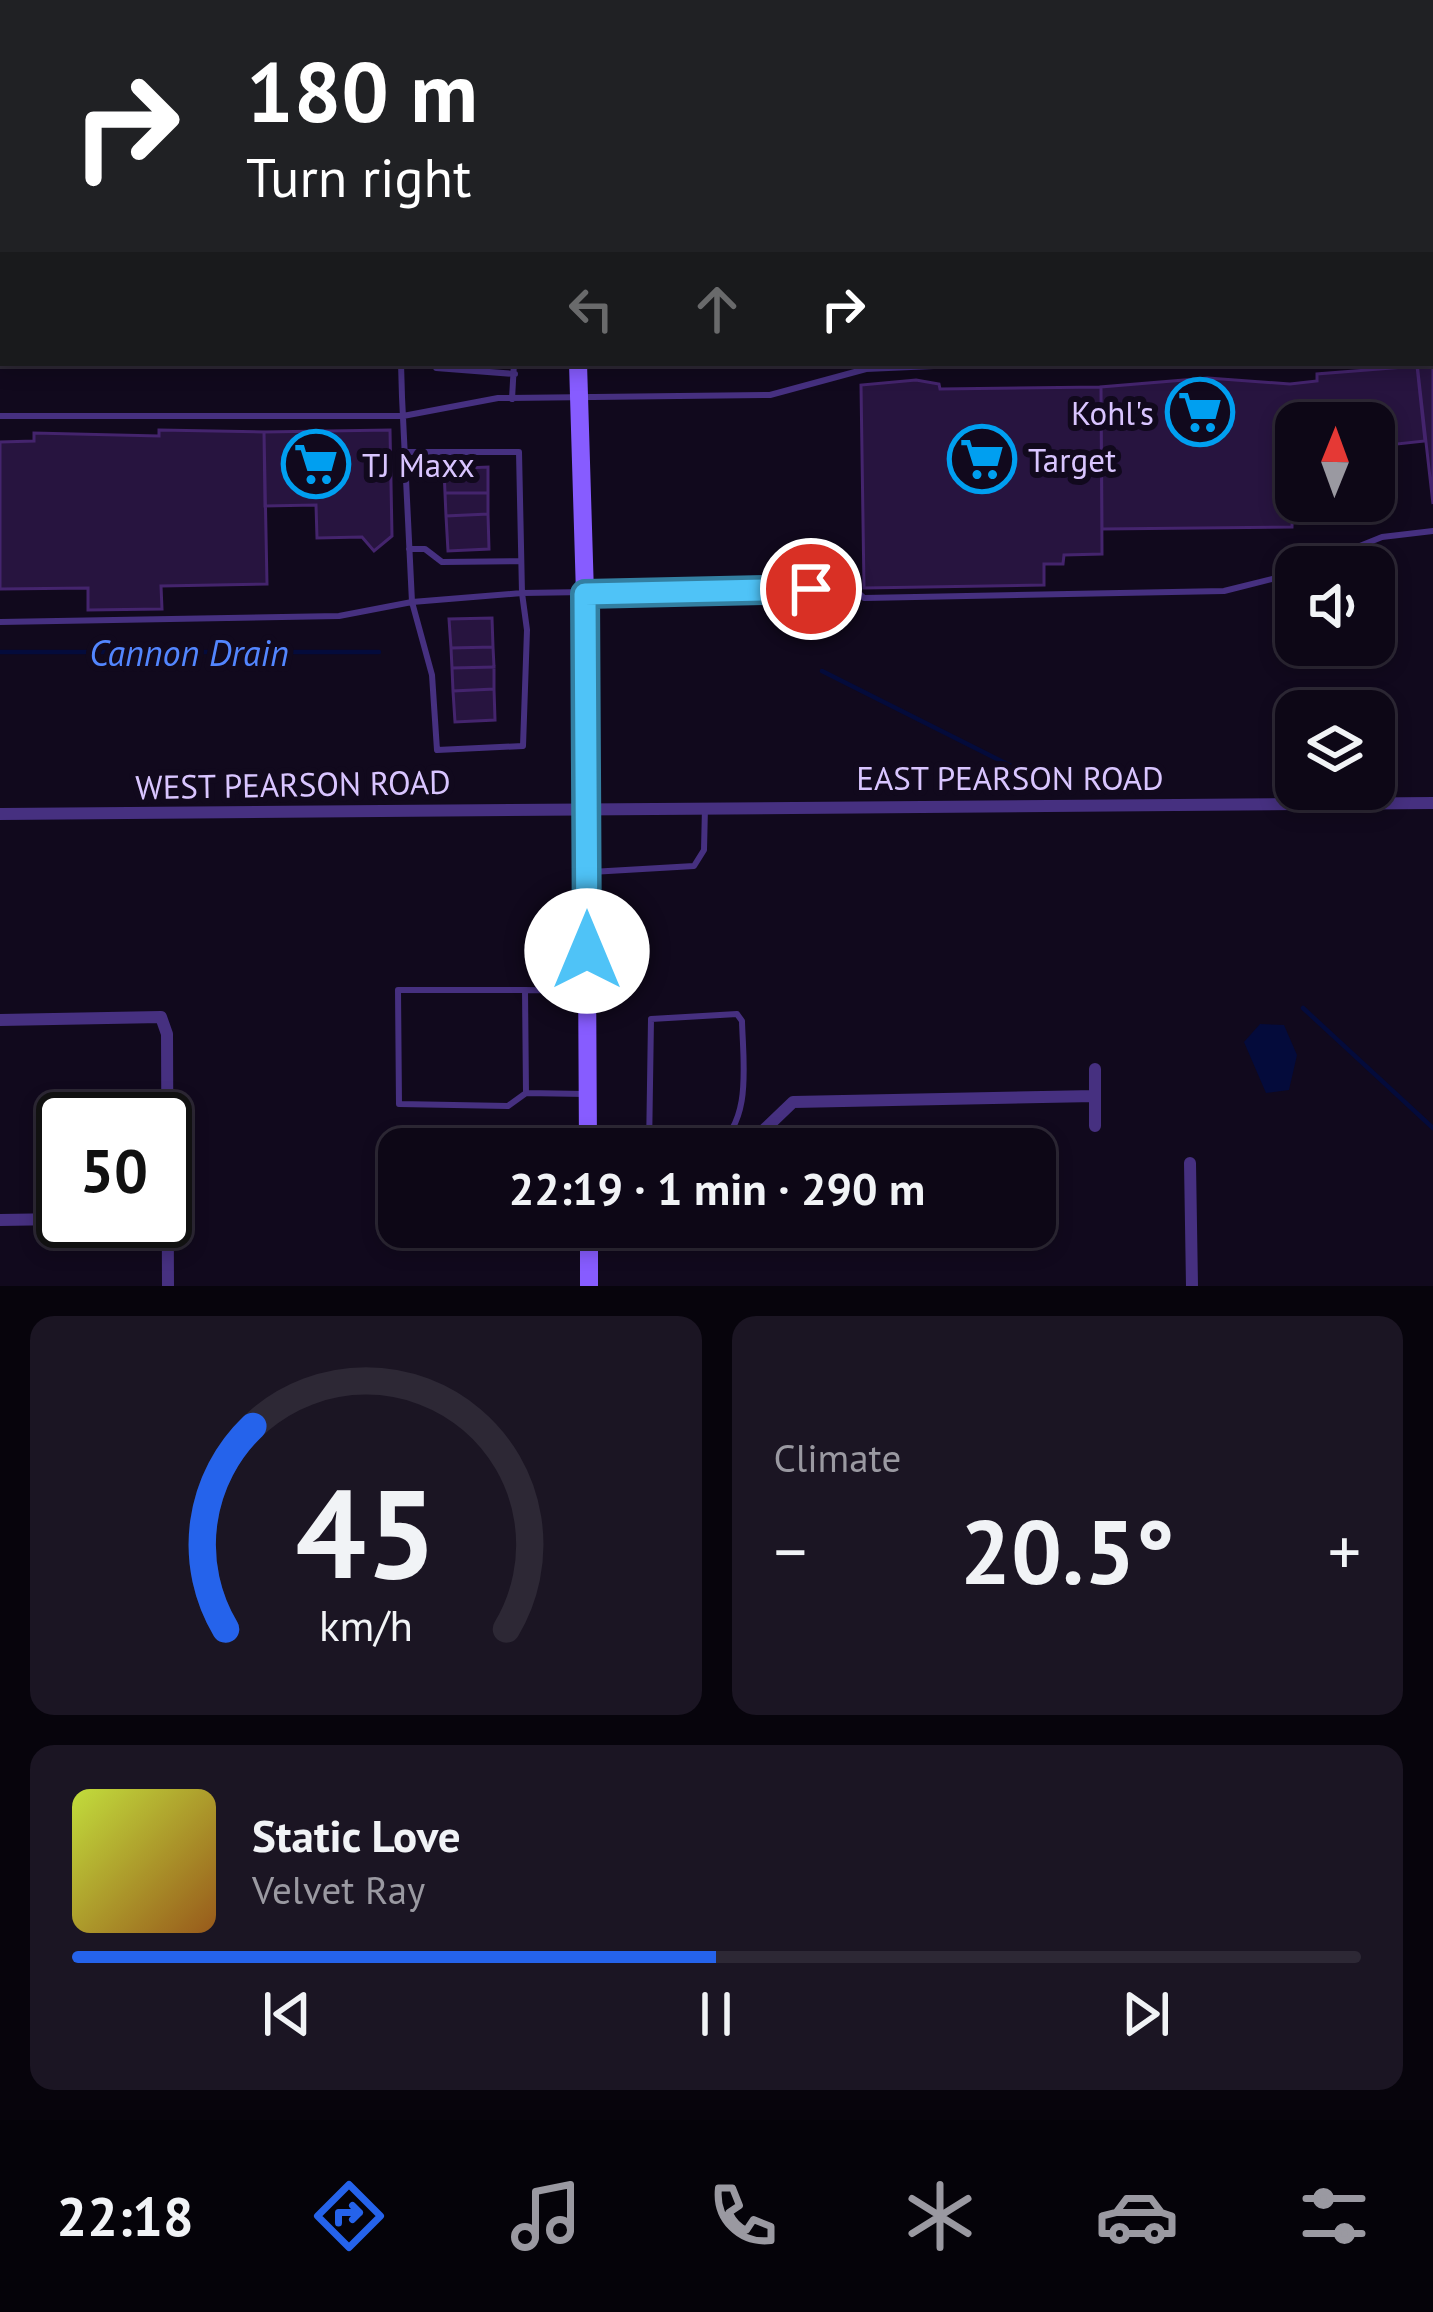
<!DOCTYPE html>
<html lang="en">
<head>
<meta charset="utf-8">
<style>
	body { margin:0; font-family:"PT Sans",sans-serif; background:#1b1523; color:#f1f3f6; height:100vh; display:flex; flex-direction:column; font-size:45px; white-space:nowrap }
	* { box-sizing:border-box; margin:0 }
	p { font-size:39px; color:#9a99a1 }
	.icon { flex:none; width:66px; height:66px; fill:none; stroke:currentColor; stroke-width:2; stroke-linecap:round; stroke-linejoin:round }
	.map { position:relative; height:1286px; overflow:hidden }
	.drawer { display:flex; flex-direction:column; gap:30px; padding:30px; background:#07040c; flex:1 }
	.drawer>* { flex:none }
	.banner { position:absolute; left:0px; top:0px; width:1434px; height:366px; box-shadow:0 6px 18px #0003,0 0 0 3px #2d2835; background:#202124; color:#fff; overflow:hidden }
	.needle { width:78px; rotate:1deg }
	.buttons { position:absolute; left:1275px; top:402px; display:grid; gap:24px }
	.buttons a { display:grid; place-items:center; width:120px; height:120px; border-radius:24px; background:#0d0716; box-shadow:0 6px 18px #0003,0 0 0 3px #2d2835; font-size:60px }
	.speed { position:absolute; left:36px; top:1092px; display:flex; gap:24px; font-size:60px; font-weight:700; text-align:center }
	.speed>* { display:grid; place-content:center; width:156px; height:156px; border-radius:50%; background:#0d0716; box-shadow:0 6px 18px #0003,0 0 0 3px #2d2835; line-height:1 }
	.speed .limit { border:6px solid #111; border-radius:18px; background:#fff; color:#111 }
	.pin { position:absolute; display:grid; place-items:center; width:102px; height:102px; color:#fff; margin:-51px; border:6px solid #fff; border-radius:50%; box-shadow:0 3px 12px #0007 }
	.me { position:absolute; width:132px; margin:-66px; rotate:0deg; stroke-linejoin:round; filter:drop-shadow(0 0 9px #0008) }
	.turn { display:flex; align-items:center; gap:42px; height:252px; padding:0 48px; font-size:54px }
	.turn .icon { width:156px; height:156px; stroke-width:2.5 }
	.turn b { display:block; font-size:84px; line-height:102px }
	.lanes { display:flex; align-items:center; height:114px; padding:0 48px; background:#0003; justify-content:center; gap:60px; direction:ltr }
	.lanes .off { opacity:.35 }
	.big { font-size:90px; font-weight:600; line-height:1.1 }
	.drawer .tile { flex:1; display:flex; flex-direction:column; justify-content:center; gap:18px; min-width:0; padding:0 42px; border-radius:24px; background:#1b1523 }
	.drawer .dial { align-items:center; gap:0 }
	.dial svg { height:312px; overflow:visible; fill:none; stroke:#2d2835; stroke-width:7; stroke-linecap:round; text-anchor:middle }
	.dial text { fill:#f1f3f6; stroke:none }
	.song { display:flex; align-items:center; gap:36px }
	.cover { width:144px; height:144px; border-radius:18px; background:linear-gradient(135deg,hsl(70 70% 55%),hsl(30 70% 35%)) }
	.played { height:12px; border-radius:6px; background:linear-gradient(90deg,#2563eb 50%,#2d2835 50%) }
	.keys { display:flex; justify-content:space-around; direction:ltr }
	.heat { display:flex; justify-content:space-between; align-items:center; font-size:66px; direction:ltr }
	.drawer .tiles { flex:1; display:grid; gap:30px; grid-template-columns:1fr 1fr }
	.tile:last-child { grid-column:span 2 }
	.trip { position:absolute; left:378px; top:1128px; width:678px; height:120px; border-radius:24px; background:#0d0716; box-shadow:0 6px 18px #0003,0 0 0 3px #2d2835; font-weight:600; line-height:120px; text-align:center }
	.tab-bar { display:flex; height:192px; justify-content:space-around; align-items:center; background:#050309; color:#9a99a1 }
	.tab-bar .icon { width:84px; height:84px }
	.tab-bar .active { color:#2563eb }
	.tab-bar b { font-size:54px; color:#f1f3f6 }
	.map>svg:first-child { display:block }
	.water { fill:#040b3b }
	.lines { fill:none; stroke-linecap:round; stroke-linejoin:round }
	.stream { stroke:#040b3b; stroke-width:4.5 }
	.building { fill:#27143f; stroke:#44246d; stroke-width:3 }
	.service { stroke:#463080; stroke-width:6 }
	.minor { stroke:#463080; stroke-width:12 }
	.secondary { stroke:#875cff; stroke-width:18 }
	.route-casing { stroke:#337fa1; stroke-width:30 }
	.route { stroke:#4fc3f7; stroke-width:21 }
	.labels { text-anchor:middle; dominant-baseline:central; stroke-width:12; stroke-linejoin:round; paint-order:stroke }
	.poi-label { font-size:33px; fill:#d9c5ff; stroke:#11091d; text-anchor:start }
	.street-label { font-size:33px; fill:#d9c5ff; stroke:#11091d }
	.water-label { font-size:36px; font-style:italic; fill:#5386ff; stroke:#11091d }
</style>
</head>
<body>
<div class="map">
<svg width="1433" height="1286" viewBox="0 0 1433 1286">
	<rect width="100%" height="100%" fill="#11091d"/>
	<!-- water -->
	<path class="water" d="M1260 1024 1284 1025 1297 1055 1289 1090 1266 1093 1244 1042Z"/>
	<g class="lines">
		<!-- stream -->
		<path class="stream" d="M0 652H379
			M822 671 1015 768
			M1303 1008 1433 1128"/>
	</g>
	<!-- building -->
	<path class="building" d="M0 0H24L3 3V77Z
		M1433 355V504L1417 363H1431Z
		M1417 366 1425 441 1378 446 1380 479 1374 480V423H1296L1292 527 1102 529 1101 387 1208 378 1290 384 1317 381V374Z
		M916 380 939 384 940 389 1101 387 1102 554 1064 555 1063 564H1044V585L864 588 861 385Z
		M159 430 264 432 267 584 161 586 162 609 88 610V588L0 589V442L34 441V433L159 436Z
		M390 430 392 536 374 551 362 537 317 538 316 505 265 506 264 432Z
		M488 467V493H445L444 469Z
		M445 493H488V514L446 516Z
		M488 514 489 549 448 551 446 516Z
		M492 618 493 647 451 648 449 619Z
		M493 647 494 667 452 668 451 648Z
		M494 667V689L453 691 452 668Z
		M494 689 495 720 455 722 453 691Z"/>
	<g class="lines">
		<!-- service -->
		<path class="service" d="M43 0V3
			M270 0V3
			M335 0V3
			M605 0 607 3
			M990 0V3
			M1371 0V3
			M155 3V0
			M477 3V0
			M649 3 650 0
			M1431 32H1433
			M0 225H3
			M1431 318 1433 316
			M401 363 402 397 412 602 522 593 519 452H405
			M435 363 436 368 515 374
			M1002 366 1186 363
			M512 399 514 363
			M0 416H403L498 398 770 395 866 369 1002 363
			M409 549H425L442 562 521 561
			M1308 567 1382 537 1433 531
			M0 622 339 616 412 602 432 675 437 750 523 746 527 630 522 593 853 588 864 598 1224 591 1296 573
			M591 872 694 866 704 850 705 807
			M525 990 582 991
			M526 1093 508 1106 399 1104 398 990H525L526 1093 585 1094
			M649 1149 651 1019 737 1014 742 1021C743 1063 753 1122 714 1149"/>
		<!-- minor -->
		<path class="minor" d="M0 814 1433 803
			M0 1020 161 1017 167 1034 168 1286
			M1095 1126V1069
			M744 1149 793 1102 1095 1096
			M1190 1163 1192 1286
			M0 1220 63 1219"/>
		<!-- secondary -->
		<path class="secondary" d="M563 0V3
			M578 363 585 594 588 1149
			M589 1227V1286"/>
	</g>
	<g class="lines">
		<!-- route casing -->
		<g class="route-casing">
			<path id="route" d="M587 951 585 594 811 589"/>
		</g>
		<!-- route -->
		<use href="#route" class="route"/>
	</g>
	<!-- icons -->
	<defs>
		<g id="supermarket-ring" transform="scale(3.45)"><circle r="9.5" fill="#11091d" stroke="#009ff0" stroke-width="1.5"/><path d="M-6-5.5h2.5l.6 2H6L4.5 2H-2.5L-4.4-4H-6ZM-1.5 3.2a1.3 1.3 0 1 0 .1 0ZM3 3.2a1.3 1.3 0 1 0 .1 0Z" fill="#009ff0"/></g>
	</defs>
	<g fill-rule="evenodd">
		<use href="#supermarket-ring" x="1200" y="412"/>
		<use href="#supermarket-ring" x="982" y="459"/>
		<use href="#supermarket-ring" x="316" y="464"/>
	</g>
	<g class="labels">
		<!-- poi labels -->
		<g class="poi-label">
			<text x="1154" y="412" text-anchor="end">Kohl's</text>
			<text x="1028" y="459">Target</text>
			<text x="362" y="464">TJ Maxx</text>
		</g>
		<!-- street labels -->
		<g class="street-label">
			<text x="1010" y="777">EAST PEARSON ROAD</text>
			<text transform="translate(293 784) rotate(-1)">WEST PEARSON ROAD</text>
		</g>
		<!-- water labels -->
		<g class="water-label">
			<text x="189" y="652">Cannon Drain</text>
		</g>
	</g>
</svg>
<div class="buttons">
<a><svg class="needle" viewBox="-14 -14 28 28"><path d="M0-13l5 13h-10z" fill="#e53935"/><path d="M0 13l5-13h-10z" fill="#9a99a1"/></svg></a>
<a><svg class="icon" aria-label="sound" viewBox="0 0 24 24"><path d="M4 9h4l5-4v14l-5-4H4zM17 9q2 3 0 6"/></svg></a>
<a><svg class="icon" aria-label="layers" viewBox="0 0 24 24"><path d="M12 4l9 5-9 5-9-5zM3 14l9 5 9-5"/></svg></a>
</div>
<div class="speed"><div class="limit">50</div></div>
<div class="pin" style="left:811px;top:589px;background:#d93025"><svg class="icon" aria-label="arrive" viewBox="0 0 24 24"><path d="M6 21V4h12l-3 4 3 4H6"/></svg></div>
<svg class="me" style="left:587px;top:951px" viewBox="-20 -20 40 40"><circle r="19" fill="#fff"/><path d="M0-13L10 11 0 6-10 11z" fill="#4fc3f7"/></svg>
<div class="trip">22:19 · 1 min · 290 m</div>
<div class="banner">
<div class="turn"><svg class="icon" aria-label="right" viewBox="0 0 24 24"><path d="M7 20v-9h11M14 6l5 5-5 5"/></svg><div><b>180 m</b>Turn right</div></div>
<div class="lanes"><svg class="icon off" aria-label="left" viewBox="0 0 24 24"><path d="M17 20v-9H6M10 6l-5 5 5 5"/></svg><svg class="icon off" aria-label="ahead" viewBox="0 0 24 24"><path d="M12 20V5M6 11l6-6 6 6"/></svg><svg class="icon" aria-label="right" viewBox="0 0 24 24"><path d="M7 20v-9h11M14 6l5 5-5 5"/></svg></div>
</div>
</div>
<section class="drawer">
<div class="tiles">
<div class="tile dial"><svg viewBox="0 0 100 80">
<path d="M14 69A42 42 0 1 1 86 69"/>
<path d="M14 69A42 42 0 0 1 21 17" stroke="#2563eb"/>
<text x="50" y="56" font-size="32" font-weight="700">45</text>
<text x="50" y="72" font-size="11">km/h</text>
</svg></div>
<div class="tile"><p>Climate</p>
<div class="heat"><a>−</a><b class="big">20.5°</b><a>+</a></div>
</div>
<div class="tile">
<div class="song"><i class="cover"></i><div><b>Static Love</b><p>Velvet Ray</p></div></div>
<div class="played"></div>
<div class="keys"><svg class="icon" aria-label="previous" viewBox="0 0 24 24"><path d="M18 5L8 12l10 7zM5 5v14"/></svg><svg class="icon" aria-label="pause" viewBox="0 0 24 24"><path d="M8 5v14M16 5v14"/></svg><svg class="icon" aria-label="next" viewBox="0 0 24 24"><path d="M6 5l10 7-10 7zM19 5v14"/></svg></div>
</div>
</div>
</section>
<nav class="tab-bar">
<b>22:18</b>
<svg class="icon active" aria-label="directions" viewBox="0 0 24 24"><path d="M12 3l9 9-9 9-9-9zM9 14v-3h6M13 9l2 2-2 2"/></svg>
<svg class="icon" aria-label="music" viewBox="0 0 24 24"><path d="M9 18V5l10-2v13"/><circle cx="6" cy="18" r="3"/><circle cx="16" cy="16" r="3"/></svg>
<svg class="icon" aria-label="phone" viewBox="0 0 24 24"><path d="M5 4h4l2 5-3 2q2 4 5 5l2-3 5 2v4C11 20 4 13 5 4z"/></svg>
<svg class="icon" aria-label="climate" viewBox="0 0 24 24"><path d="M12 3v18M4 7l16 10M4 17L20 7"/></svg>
<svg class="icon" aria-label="car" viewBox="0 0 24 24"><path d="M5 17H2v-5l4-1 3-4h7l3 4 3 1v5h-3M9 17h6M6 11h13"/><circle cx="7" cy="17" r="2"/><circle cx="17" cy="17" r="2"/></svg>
<svg class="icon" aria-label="filters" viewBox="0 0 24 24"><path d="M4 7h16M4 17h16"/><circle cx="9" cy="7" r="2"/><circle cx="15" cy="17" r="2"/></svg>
</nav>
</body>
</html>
